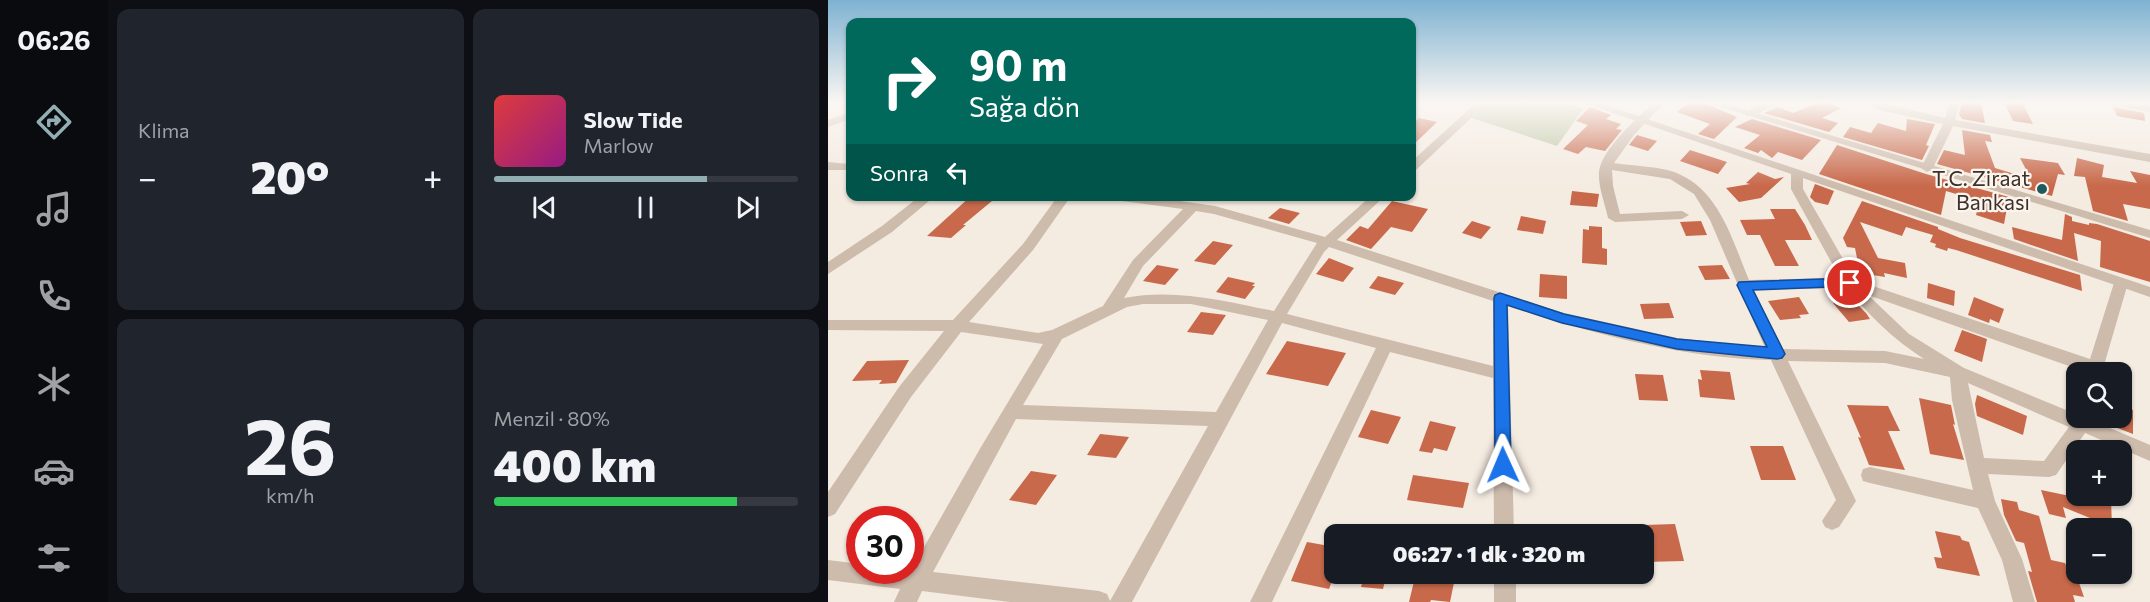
<!DOCTYPE html>
<html lang="tr">
<head>
<meta charset="utf-8">
<style>
	body { margin:0; font-family:Commissioner,sans-serif; background:#20242c; color:#f1f3f6; height:100vh; display:flex; flex-direction:column; font-size:22px; white-space:nowrap }
	* { box-sizing:border-box; margin:0 }
	p { font-size:20px; color:#9ea1a6 }
	.icon { flex:none; width:33px; height:33px; fill:none; stroke:currentColor; stroke-width:2; stroke-linecap:round; stroke-linejoin:round }
	.map { position:relative; flex:1; overflow:hidden }
	.drawer { display:flex; flex-direction:column; gap:9px; padding:9px; background:#0d0f14; width:720px }
	.drawer>* { flex:none }
	.banner { position:absolute; left:18px; top:18px; width:570px; height:183px; border-radius:12px; box-shadow:0 2px 4px #0004; background:#00695c; color:#fff; overflow:hidden }
	.fabs { position:absolute; left:1238px; top:362px; display:grid; gap:12px }
	.fabs a { display:grid; place-items:center; width:66px; height:66px; border-radius:12px; background:#171b24; box-shadow:0 2px 4px #0004; font-size:30px }
	.speed { position:absolute; left:18px; top:506px; display:flex; gap:12px; font-size:30px; font-weight:700; text-align:center }
	.speed>* { display:grid; place-content:center; width:78px; height:78px; border-radius:50%; background:#171b24; box-shadow:0 2px 4px #0004; line-height:1 }
	.speed .limit { border:9px solid #d22; background:#fff; color:#111 }
	.pin { position:absolute; display:grid; place-items:center; width:51px; height:51px; color:#fff; margin:-26px; border:3px solid #fff; border-radius:50%; box-shadow:0 2px 6px #0007 }
	.me { position:absolute; width:66px; margin:-33px; rotate:359deg; stroke-linejoin:round; filter:drop-shadow(0 0 4px #0008) }
	.turn { display:flex; align-items:center; gap:21px; height:126px; padding:0 24px; font-size:27px }
	.turn .icon { width:78px; height:78px; stroke-width:2.5 }
	.turn b { display:block; font-size:42px; line-height:51px }
	.then { display:flex; align-items:center; height:57px; padding:0 24px; background:#0003; gap:12px; font-size:22px }
	.big { font-size:45px; font-weight:800; line-height:1.1 }
	.drawer .card { flex:1; display:flex; flex-direction:column; justify-content:center; gap:9px; min-width:0; padding:0 21px; border-radius:12px; background:#20242c }
	.drawer .dial { align-items:center; gap:0 }
	.dial b { font-size:78px; line-height:1 }
	.song { display:flex; align-items:center; gap:18px }
	.cover { width:72px; height:72px; border-radius:9px; background:linear-gradient(135deg,hsl(0 70% 55%),hsl(310 70% 35%)) }
	.played { height:6px; border-radius:3px; background:linear-gradient(90deg,#92aeb2 70%,#363941 70%) }
	.keys { display:flex; justify-content:space-around; direction:ltr }
	.heat { display:flex; justify-content:space-between; align-items:center; font-size:33px; direction:ltr }
	.charge { height:9px; border-radius:4px; background:linear-gradient(90deg,#34c759 80%,#363941 0) }
	.drawer .tiles { flex:1; display:grid; gap:9px; grid-template-columns:repeat(2,1fr) }
	.trip { position:absolute; left:496px; top:524px; width:330px; height:60px; border-radius:12px; background:#171b24; box-shadow:0 2px 4px #0004; font-weight:800; line-height:60px; text-align:center }
	main { display:flex; flex:1; min-height:0 }
	.tab-bar { display:flex; flex-direction:column; width:108px; justify-content:space-around; align-items:center; background:#090b0e; color:#9ea1a6 }
	.tab-bar .icon { width:42px; height:42px }
	.tab-bar .active { color:#92aeb2 }
	.tab-bar b { font-size:27px; color:#f1f3f6 }
	.map>svg:first-child { display:block }
	.green { fill:#b8c4a0 }
	.building { fill:#c8694b }
	.lines { fill:none; stroke-linecap:round; stroke-linejoin:round }
	.minor { fill:#cdbbac; fill-rule:evenodd }
	.tertiary { fill:#cdbbac; fill-rule:evenodd }
	.route { fill:#1a73e8; stroke:#114b97; stroke-width:1.5 }
	.poi-dot { fill:#1f5a5e; stroke:#fbf5ee; stroke-width:2 }
	.labels { text-anchor:middle; dominant-baseline:central; stroke-width:4.5; stroke-linejoin:round; paint-order:stroke }
	.poi-label { font-size:21px; fill:#3b302b; stroke:#fbf5ee; text-anchor:end }
</style>
</head>
<body>
<main>
<nav class="tab-bar">
<b>06:26</b>
<svg class="icon active" aria-label="directions" viewBox="0 0 24 24"><path d="M12 3l9 9-9 9-9-9zM9 14v-3h6M13 9l2 2-2 2"/></svg>
<svg class="icon" aria-label="music" viewBox="0 0 24 24"><path d="M9 18V5l10-2v13"/><circle cx="6" cy="18" r="3"/><circle cx="16" cy="16" r="3"/></svg>
<svg class="icon" aria-label="phone" viewBox="0 0 24 24"><path d="M5 4h4l2 5-3 2q2 4 5 5l2-3 5 2v4C11 20 4 13 5 4z"/></svg>
<svg class="icon" aria-label="climate" viewBox="0 0 24 24"><path d="M12 3v18M4 7l16 10M4 17L20 7"/></svg>
<svg class="icon" aria-label="car" viewBox="0 0 24 24"><path d="M5 17H2v-5l4-1 3-4h7l3 4 3 1v5h-3M9 17h6M6 11h13"/><circle cx="7" cy="17" r="2"/><circle cx="17" cy="17" r="2"/></svg>
<svg class="icon" aria-label="filters" viewBox="0 0 24 24"><path d="M4 7h16M4 17h16"/><circle cx="9" cy="7" r="2"/><circle cx="15" cy="17" r="2"/></svg>
</nav>
<section class="drawer">
<div class="tiles">
<div class="card"><p>Klima</p>
<div class="heat"><a>−</a><b class="big">20°</b><a>+</a></div>
</div>
<div class="card">
<div class="song"><i class="cover"></i><div><b>Slow Tide</b><p>Marlow</p></div></div>
<div class="played"></div>
<div class="keys"><svg class="icon" aria-label="previous" viewBox="0 0 24 24"><path d="M18 5L8 12l10 7zM5 5v14"/></svg><svg class="icon" aria-label="pause" viewBox="0 0 24 24"><path d="M8 5v14M16 5v14"/></svg><svg class="icon" aria-label="next" viewBox="0 0 24 24"><path d="M6 5l10 7-10 7zM19 5v14"/></svg></div>
</div>
<div class="card dial"><b>26</b><p>km/h</p></div>
<div class="card"><p>Menzil · 80%</p><b class="big">400 km</b><div class="charge"></div></div>
</div>
</section>
<div class="map">
<svg width="1322" height="602" viewBox="0 0 1322 602">
	<rect width="100%" height="100%" fill="#f4ebe1"/>
	<!-- green -->
	<path class="green" d="M659 102H735L755 109 729 146 644 118Z"/>
	<!-- building -->
	<path class="building" d="M862 102H874L909 117 886 139 870 134 882 124 849 112Z
		M991 102H999L1013 108 994 118 1010 123 1001 132 936 113 950 107 965 113Z
		M1134 102H1153L1157 123 1134 119 1131 114Z
		M1176 102H1194L1205 124 1185 121Z
		M762 107 783 115 778 119 793 124 788 129 794 130 777 151 758 147 750 154 735 149 760 125 748 121Z
		M1285 107 1316 113 1317 121 1289 116Z
		M591 118 609 122 584 146V125Z
		M924 119 993 140 974 160 950 152 944 158 933 150 930 153 916 148 932 135 907 127Z
		M1079 119 1107 124 1098 145 1101 146 1094 160 1015 137 1022 127 1043 133 1050 123 1078 131Z
		M1134 130 1162 135 1164 142 1157 141 1167 168 1203 179 1192 158 1230 163 1237 175 1230 174 1224 196 1109 164 1116 150 1137 155Z
		M809 135 829 141 820 151 801 145Z
		M1009 145 1098 174 1181 197 1176 224 1148 215 1152 201 1118 191 1113 215 991 174Z
		M862 150 899 162 890 174 852 161Z
		M1249 158 1276 165 1274 177 1309 183 1302 171 1322 175V209L1295 204 1300 221 1265 211 1257 177 1246 176Z
		M930 172 947 179 956 177 933 198 911 202 898 188 922 184 918 183Z
		M987 184 1006 191 1000 205 987 202 982 197Z
		M744 191 771 194 769 207 742 205Z
		M143 196H170L135 225H138L123 238 99 236Z
		M564 201 600 209 584 232 563 227 543 249 518 240 532 226 540 229Z
		M1034 201 1110 227V229L1132 238 1252 275 1254 291 1128 250 1120 248 1119 251 1107 247 1108 244 1102 242 1105 235 1078 227 1074 236 1032 222 1050 258 1077 263 1079 278 1056 273 1057 277 1032 273 1027 248 1019 247 1015 238Z
		M452 208 472 213 461 224 440 218Z
		M942 209H967L977 225 984 240H957L971 266H947L932 235H919L912 220 947 219Z
		M1237 214 1244 217V221L1261 225V223L1269 224 1322 241V282L1272 267 1273 241 1246 233 1250 261 1186 239 1184 227 1234 240Z
		M693 216 718 221 715 234 689 230Z
		M644 221 663 227 653 239 634 233Z
		M873 221 879 235 858 236 852 222Z
		M761 226 774 227V248L779 249V265L754 263 755 229 761 230Z
		M385 241 405 245 387 265 366 261Z
		M501 258 526 268 515 282 488 274Z
		M329 265 351 269 337 285 315 281Z
		M894 265 902 279 877 280 870 266Z
		M712 274 739 276V299L711 297Z
		M550 276 576 283 567 295 541 288Z
		M400 277 427 283 424 286H427L417 299 388 292Z
		M1100 283 1127 291 1126 306 1099 298Z
		M971 297 981 314 971 315 973 318 952 320 940 301Z
		M1146 297 1176 309 1171 323 1162 319 1161 323 1140 315Z
		M1025 300 1038 313 1042 319 1021 322 1005 303Z
		M841 303 846 318 816 319 812 304Z
		M373 312 398 315 385 335 359 332Z
		M1134 330 1159 339 1154 362 1126 351Z
		M459 341 518 353 500 386 438 374Z
		M81 360 68 383 51 384 54 380 24 381 39 361Z
		M872 370 902 372 907 400 872 397 870 379 874 380Z
		M807 374 835 375 840 401 811 400Z
		M1149 395 1199 416 1195 435 1149 416 1147 404Z
		M1091 398 1123 405 1127 425 1125 424 1136 460 1102 454Z
		M1019 405 1060 406 1072 431H1060L1077 470 1041 465 1030 437 1033 438Z
		M1293 405 1305 410V434L1266 419 1293 417Z
		M543 410 573 417 560 444 530 437Z
		M602 421 628 427 619 451 606 448 604 453 591 451Z
		M272 434 301 437 288 458 259 455Z
		M922 446H955L968 480H933Z
		M203 471 229 475 208 505 181 500Z
		M585 475 641 483 635 508 579 500Z
		M1213 490 1242 496 1272 495 1283 499 1284 527 1235 507 1238 518 1221 514Z
		M1173 499 1189 502 1191 510 1211 516 1223 560 1237 563 1241 573 1248 574 1256 597 1245 595 1247 602H1209L1200 571 1204 572 1196 543 1188 541 1176 515Z
		M847 524 856 561 816 562V525Z
		M1107 531 1132 536 1134 540 1141 542 1152 576 1109 568 1106 557 1114 558Z
		M479 542 507 547V573L501 589 463 581Z
		M537 573H559L555 589 533 587Z
		M588 573H628L622 602 603 600 602 602H581Z"/>
	<g class="lines">
		<!-- minor -->
		<path class="minor" d="M649 102H660L588 170H584V161Z
			M826 102H837L806 135 786 163C804 166 834 166 851 174 892 192 905 242 921 280L1012 278 963 189V174L969 170 975 174V189L1027 280 1262 359 1286 283 1288 280H1298L1300 283 1274 372H1258L1040 295 1081 334 1136 368 1248 414V417H1264L1263 420 1322 445V461L1257 433 1228 475 1221 477 1160 474 1167 501 1194 559 1207 602H1185L1174 560 1150 508 1042 483 1035 481 1033 475 1035 469 1042 467 1145 490 1124 400 1122 377 1057 363 960 361 1028 501 1011 527 1004 530 997 527 994 521 1008 500 943 360C854 358 763 333 680 306L686 534H666L665 378 562 352 444 602H422L548 348 454 323 304 602H182L94 591 89 602H66L72 589 0 580V560L32 564V570H83L153 447 215 344 133 332 83 397 7 514 0 517V492L71 387 116 331 0 330V320H125L195 244 230 196H243L205 250 141 322 210 333 224 330 275 306 305 260 355 209 286 200 280 196H317L387 206 497 237 543 196H557L509 240 736 313 849 338 937 348 882 220 866 194 842 179 784 170 785 186 792 214 854 211 861 215 854 219 787 222 780 218C777 203 770 187 771 172 773 150 810 117 826 102ZM368 211 386 214 489 243 446 311C396 301 347 288 296 298L315 266ZM501 247 665 301V366L459 314 496 252ZM1018 288C1042 316 1065 339 1096 359L1057 351 954 349 926 290ZM315 304H363L440 320 388 412 195 405 234 339 299 307ZM1140 383 1241 427 1216 461 1156 458ZM188 419 380 426 282 601 279 594 271 591 105 572Z
			M936 102H951L926 116H918V112Z
			M1035 102H1049L1117 118 1122 102H1132L1127 120 1322 154V162L1125 126 1105 168 1099 172 1093 168 1115 124 1051 110Z
			M22 112V119L0 127V120Z
			M0 162 22 164V170H0Z
			M92 196H107L64 232 0 274V262L54 226Z
			M666 573H688V602H666Z"/>
		<!-- tertiary -->
		<path class="tertiary" d="M753 102H768L1322 287V297Z
			M876 102H891L1322 230V238Z
			M1279 102H1300L1322 106V112L1284 105Z"/>
	</g>
	<!-- sky -->
	<linearGradient id="sky" x2="0" y2="1"><stop stop-color="#7eb2d2"/><stop offset="0.55" stop-color="#faf6f2"/><stop offset="1" stop-color="#faf6f2" stop-opacity="0"/></linearGradient>
	<rect width="1322" height="186" fill="url(#sky)"/>
	<!-- route -->
	<path class="route" d="M1022 278 1029 283 1027 286 925 290 957 354 954 358 949 359 849 349 734 323 679 305 683 465 681 471 675 473 669 471 667 465 666 298 667 295 672 293 736 314 849 339 939 347 909 285 911 282Z"/>
	<!-- markers -->
	<circle class="poi-dot" cx="1214" cy="189" r="6"/>
	<g class="labels">
		<!-- poi labels -->
		<g class="poi-label">
			<text x="1202" y="177">T.C. Ziraat<tspan x="1202" dy="24">Bankası</tspan></text>
		</g>
	</g>
</svg>
<div class="fabs">
<a><svg class="icon" aria-label="search" viewBox="0 0 24 24"><circle cx="10" cy="10" r="6"/><path d="M15 15l6 6"/></svg></a>
<a>+</a>
<a>−</a>
</div>
<div class="speed"><div class="limit">30</div></div>
<div class="pin" style="left:1022px;top:283px;background:#d93025"><svg class="icon" aria-label="arrive" viewBox="0 0 24 24"><path d="M6 21V4h12l-3 4 3 4H6"/></svg></div>
<svg class="me" style="left:675px;top:465px" viewBox="-20 -20 40 40"><path d="M0-17L14 15 0 8-14 15z" fill="#1a73e8" stroke="#fff" stroke-width="4"/></svg>
<div class="trip">06:27 · 1 dk · 320 m</div>
<div class="banner">
<div class="turn"><svg class="icon" aria-label="right" viewBox="0 0 24 24"><path d="M7 20v-9h11M14 6l5 5-5 5"/></svg><div><b>90 m</b>Sağa dön</div></div>
<div class="then">Sonra<svg class="icon" aria-label="left" viewBox="0 0 24 24"><path d="M17 20v-9H6M10 6l-5 5 5 5"/></svg></div>
</div>
</div>
</main>
</body>
</html>
